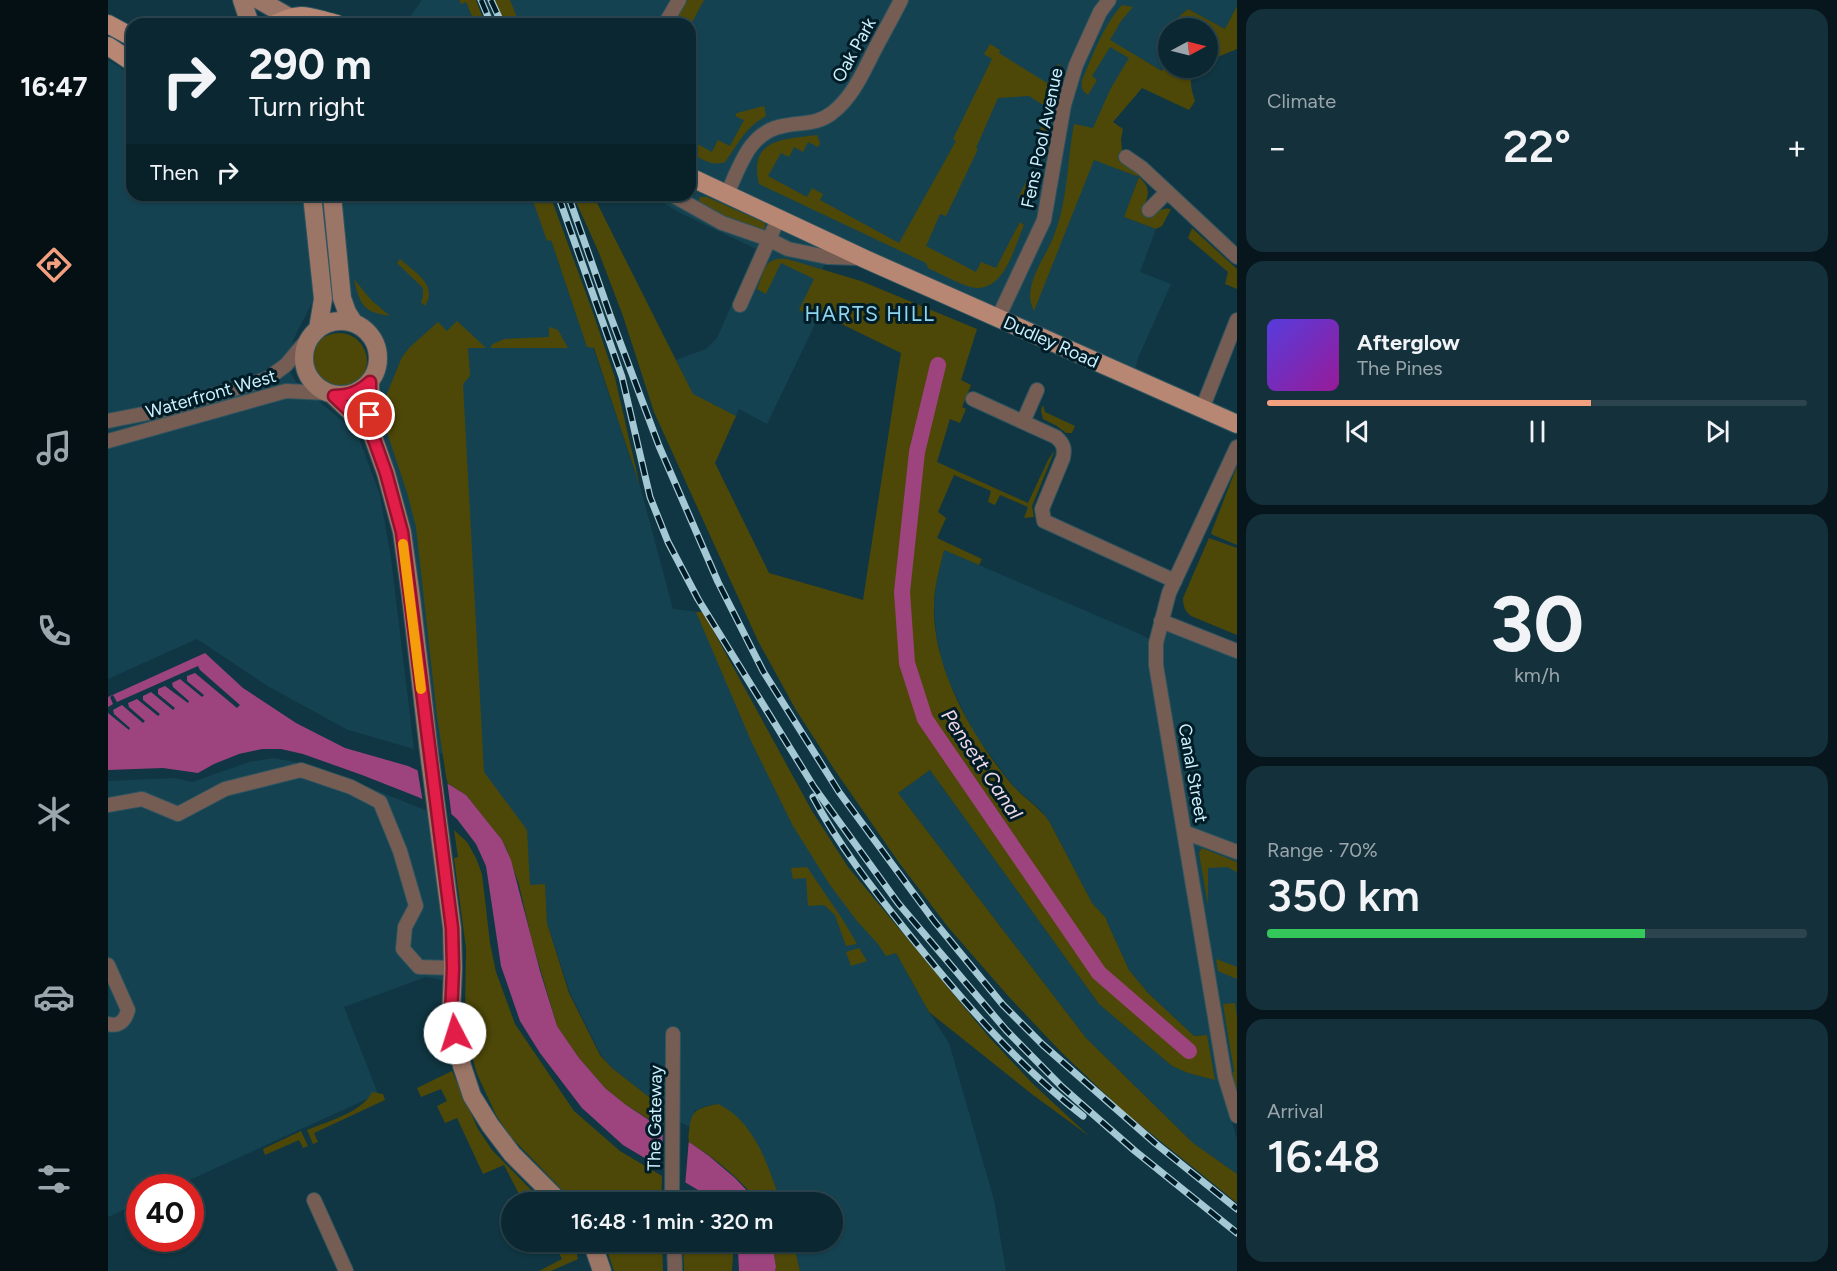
<!DOCTYPE html>
<html lang="en">
<head>
<meta charset="utf-8">
<style>
	body { margin:0; font-family:Figtree,sans-serif; background:#14303a; color:#f1f3f6; height:100vh; display:flex; flex-direction:column; font-size:22px; white-space:nowrap }
	* { box-sizing:border-box; margin:0 }
	p { font-size:20px; color:#9aa6ac }
	.icon { flex:none; width:33px; height:33px; fill:none; stroke:currentColor; stroke-width:2; stroke-linecap:round; stroke-linejoin:round }
	.map { position:relative; flex:1; overflow:hidden }
	.drawer { display:flex; flex-direction:column; gap:9px; padding:9px; background:#06161c; width:600px }
	.drawer>* { flex:none }
	.top-card { position:absolute; left:18px; top:18px; width:570px; height:183px; border-radius:18px; box-shadow:0 2px 4px #0004,0 0 0 2px #2b444d; background:#0b2832; color:#f1f3f6; overflow:hidden }
	.needle { width:39px; rotate:83deg }
	.fabs { position:absolute; left:1050px; top:18px; display:grid; gap:12px }
	.fabs a { display:grid; place-items:center; width:60px; height:60px; border-radius:50%; background:#0b2832; box-shadow:0 2px 4px #0004,0 0 0 2px #2b444d; font-size:30px }
	.speed { position:absolute; left:18px; top:1174px; display:flex; gap:12px; font-size:30px; font-weight:700; text-align:center }
	.speed>* { display:grid; place-content:center; width:78px; height:78px; border-radius:50%; background:#0b2832; box-shadow:0 2px 4px #0004,0 0 0 2px #2b444d; line-height:1 }
	.speed .limit { border:9px solid #d22; background:#fff; color:#111 }
	.pin { position:absolute; display:grid; place-items:center; width:51px; height:51px; color:#fff; margin:-26px; border:3px solid #fff; border-radius:50%; box-shadow:0 2px 6px #0007 }
	.me { position:absolute; width:66px; margin:-33px; rotate:355deg; stroke-linejoin:round; filter:drop-shadow(0 0 4px #0008) }
	.turn { display:flex; align-items:center; gap:21px; height:126px; padding:0 24px; font-size:27px }
	.turn .icon { width:78px; height:78px; stroke-width:2.5 }
	.turn b { display:block; font-size:42px; line-height:51px }
	.then { display:flex; align-items:center; height:57px; padding:0 24px; background:#0003; gap:12px; font-size:22px }
	.big { font-size:45px; font-weight:600; line-height:1.1 }
	.drawer .card { flex:1; display:flex; flex-direction:column; justify-content:center; gap:9px; min-width:0; padding:0 21px; border-radius:18px; background:#14303a }
	.drawer .dial { align-items:center; gap:0 }
	.dial b { font-size:78px; line-height:1 }
	.song { display:flex; align-items:center; gap:18px }
	.cover { width:72px; height:72px; border-radius:9px; background:linear-gradient(135deg,hsl(250 70% 55%),hsl(300 70% 35%)) }
	.played { height:6px; border-radius:3px; background:linear-gradient(90deg,#f2a07f 60%,#2b444d 60%) }
	.keys { display:flex; justify-content:space-around; direction:ltr }
	.heat { display:flex; justify-content:space-between; align-items:center; font-size:33px; direction:ltr }
	.charge { height:9px; border-radius:4px; background:linear-gradient(90deg,#34c759 70%,#2b444d 0) }
	.trip { position:absolute; left:393px; top:1192px; width:342px; height:60px; border-radius:30px; background:#0b2832; box-shadow:0 2px 4px #0004,0 0 0 2px #2b444d; font-weight:600; line-height:60px; text-align:center }
	main { display:flex; flex:1; min-height:0 }
	.menu { display:flex; flex-direction:column; width:108px; justify-content:space-around; align-items:center; background:#041014; color:#9aa6ac }
	.menu .icon { width:42px; height:42px }
	.menu .current { color:#f2a07f }
	.menu b { font-size:27px; color:#f1f3f6 }
	.map>svg:first-child { display:block }
	.built { fill:#154250 }
	.green { fill:#4e4808 }
	.water { fill:#9d447e }
	.pier { fill:#0f3642 }
	.lines { fill:none; stroke-linecap:round; stroke-linejoin:round }
	.canal { stroke:#9d447e; stroke-width:16 }
	.street-casing { stroke:#2d5460; stroke-width:16 }
	.secondary-casing { stroke:#2d5460; stroke-width:20 }
	.primary-casing { stroke:#2d5460; stroke-width:20 }
	.street { stroke:#755d53; stroke-width:14 }
	.secondary { stroke:#9b7565; stroke-width:18 }
	.primary { stroke:#b88773; stroke-width:18 }
	.rail-casing { stroke:#a5c8d5; stroke-width:7 }
	.rail { stroke:#001c26; stroke-width:4.5; stroke-dasharray:14; stroke-linecap:butt }
	.route-casing { stroke:#92132f; stroke-width:15 }
	.route { stroke:#e11d48; stroke-width:10 }
	.slow { stroke:#f59e0b; stroke-width:10 }
	.labels { text-anchor:middle; dominant-baseline:central; stroke-width:6; stroke-linejoin:round; paint-order:stroke }
	.street-label { font-size:18px; fill:#cdeffc; stroke:#001c26 }
	.water-label { font-size:20px; font-style:italic; fill:#f1d8e6; stroke:#001c26 }
	.quarter-label { font-size:21px; letter-spacing:1.5px; fill:#8ed5ef; stroke:#001c26 }
</style>
</head>
<body>
<main>
<nav class="menu">
<b>16:47</b>
<svg class="icon current" aria-label="directions" viewBox="0 0 24 24"><path d="M12 3l9 9-9 9-9-9zM9 14v-3h6M13 9l2 2-2 2"/></svg>
<svg class="icon" aria-label="music" viewBox="0 0 24 24"><path d="M9 18V5l10-2v13"/><circle cx="6" cy="18" r="3"/><circle cx="16" cy="16" r="3"/></svg>
<svg class="icon" aria-label="phone" viewBox="0 0 24 24"><path d="M5 4h4l2 5-3 2q2 4 5 5l2-3 5 2v4C11 20 4 13 5 4z"/></svg>
<svg class="icon" aria-label="climate" viewBox="0 0 24 24"><path d="M12 3v18M4 7l16 10M4 17L20 7"/></svg>
<svg class="icon" aria-label="car" viewBox="0 0 24 24"><path d="M5 17H2v-5l4-1 3-4h7l3 4 3 1v5h-3M9 17h6M6 11h13"/><circle cx="7" cy="17" r="2"/><circle cx="17" cy="17" r="2"/></svg>
<svg class="icon" aria-label="filters" viewBox="0 0 24 24"><path d="M4 7h16M4 17h16"/><circle cx="9" cy="7" r="2"/><circle cx="15" cy="17" r="2"/></svg>
</nav>
<div class="map">
<svg width="1129" height="1271" viewBox="0 0 1129 1271">
	<rect width="100%" height="100%" fill="#0f3642"/>
	<!-- built -->
	<path class="built" d="M314 0H351L353 3 358 2 367 24H297Z
		M402 0H1129V6L1117 29 1080 9 1054 32 1060 37V62L1055 71 1032 58 991 129 1010 169 1031 177 1016 217 1048 229 1032 272 1063 284 1030 358 1025 378 780 268 720 257 695 312 710 318 659 424 631 409 628 416 585 395 568 360 598 349 609 338 648 249 570 212 543 195H582V24H412Z
		M0 60 24 75V195H200L205 301 185 340 182 372 188 382 249 433 272 495 283 558 306 749 240 730 161 687 89 639 0 679Z
		M225 195H428L479 347H485L532 486 565 609 592 612 693 812 788 953 821 1012 841 1043 886 1200 898 1271H692L685 1242H724V1203H673L663 1174 644 1136 610 1104 595 1107 587 1111 582 1127 555 1114V1108L504 1068 493 1055 462 993 439 923 437 885H422L335 754 321 752 278 473 262 382 268 371 270 363 269 350 263 335 246 323Z
		M836 550 1034 635 1048 643 1053 621 1129 651V1082L1115 1091 1129 1139V1174L1085 1143 978 1038 790 793 822 770 991 1004 1064 1066 1080 1073 1107 1080 1099 1035 1086 1036 1040 993 1021 970 999 922 998 918 984 903 941 821 932 809 906 787 867 735 841 682 833 658 828 633 826 605 828 584Z
		M166 758 210 767 322 812 339 981 318 977 236 1007 270 1094 64 1188H32L31 1203 0 1217V781L67 778 84 782 141 762Z"/>
	<!-- green -->
	<path class="green" d="M351 0H368L377 24H364L366 21 358 2 353 4Z
		M386 0H402L412 24H397Z
		M579 0H596L582 26V24H565Z
		M1014 5 1025 7 1013 21 1002 40 1054 71 1060 62V68H1096L1094 71 1085 68C1081 80 1083 89 1087 101L1081 110 1034 88 1005 122 1015 129 1013 140 1015 160C1019 163 1024 166 1027 169 1031 175 1027 173 1032 178 1044 189 1040 196 1035 209L1043 217C1050 211 1054 207 1063 209L1054 226 1048 229 1016 217 1031 177 986 160 926 311C913 288 936 260 945 238 960 202 959 162 966 124L985 128 1003 88 1021 58 1002 47 984 76 989 80 980 95C974 90 973 88 974 80 985 55 995 26 1014 5Z
		M1129 6V49L1100 61V28H1060V37L1053 32 1080 9 1117 29Z
		M882 44 892 50 891 53 939 83 950 64 953 66 938 106 942 109 935 157 931 160 927 159 937 106 921 96 890 98 868 148 870 149 838 216 832 214 818 246 868 272 873 262 888 268 912 222 916 225C905 250 895 298 859 286 846 281 833 274 820 268L818 263 651 184C640 139 676 139 709 135L712 143 710 147 700 142 695 152 686 147 681 157 673 153 660 176 699 197 704 188 715 194 712 200 791 243 848 141 845 139 884 59 876 54Z
		M656 106 658 116C636 128 631 143 617 162 604 167 593 158 582 153V140L604 152 610 140 622 146 636 120 627 116 629 113Z
		M922 174 931 178 928 193 922 202 910 198Z
		M423 195H442L483 307 507 378 532 486 486 348 479 347 443 240 439 241Z
		M465 195H488L486 197 585 394 628 416 607 463 661 573 755 600 793 353 713 314 710 318 691 310 706 279 673 263 658 294 649 289C656 271 655 257 679 259L753 281 869 329 853 380 863 385 854 407 858 409 852 423 842 419 829 462 920 503 940 460 947 450 924 506 926 517 916 518 920 507 892 495 887 505 880 502 883 491 846 475 830 512 838 518 829 538 874 559 871 565 836 550C832 568 826 586 826 604 824 669 865 738 905 786 917 799 930 806 941 821L984 903 998 918 999 922 1021 970 1040 993 1086 1036 1099 1035 1107 1080 1080 1073 1064 1066 991 1004 822 770 790 793 978 1038 1085 1143 1129 1174V1203L1015 1111 953 1052 901 997 840 927 792 864 726 769 688 710 650 641 546 412 515 316 491 253Z
		M592 197H599L657 223V228L654 230 615 218 590 203Z
		M1084 228 1129 269V289L1117 284 1120 272 1080 238Z
		M292 259C307 273 330 284 317 306L313 302 315 297V288L289 263Z
		M246 279 263 300 282 316C255 312 252 305 246 279Z
		M349 321 378 348H360L362 376 355 384 376 772 419 830 422 885 437 884 439 923 461 993 492 1055 504 1068 555 1108V1128L518 1105 497 1088 471 1058 449 1026 424 941 411 885 399 850 394 840 358 795 339 783 329 716 308 527 300 496 278 429 276 401 294 357 302 347 330 322 339 331Z
		M441 327 450 330 460 348H383V345L396 339 441 337Z
		M203 361a28 28 0 1 1 56 0a28 28 0 1 1-56 0Z
		M935 405 937 412 967 426 964 433H958L949 426 935 419 933 410Z
		M1129 466V545L1105 535 1103 533Z
		M1101 538 1129 548V635L1083 616C1077 611 1075 606 1075 598Z
		M588 612H595L704 811 740 867 881 1037 925 1084 981 1136 925 1095 821 1012 788 953 778 956 770 944 749 921 722 885 685 826 644 743Z
		M346 830 359 842 368 858 374 874 382 943 388 972 407 1024 466 1111 512 1151 554 1176 553 1203H467L402 1136 388 1115 369 1074 361 1046 357 1015 358 948 346 858 350 857Z
		M1094 848 1129 862V872L1119 867 1100 868V905L1091 853Z
		M699 867 735 920 749 944 738 946 727 915 716 905 700 906 698 878 685 879 683 868Z
		M751 948 759 961 743 966 738 952Z
		M1108 959 1129 967V979L1110 971Z
		M1127 1003 1129 1017V1099L1123 1077 1126 1071 1115 1004Z
		M344 1071 370 1129 384 1150 436 1203H426L420 1191 411 1194 396 1165 375 1174 349 1118 337 1123 329 1106 339 1101 333 1089 313 1097 309 1088Z
		M264 1092 275 1094 277 1100 206 1133 210 1142 205 1144 199 1130C218 1122 255 1112 264 1092Z
		M610 1104C647 1121 661 1168 673 1203H649C640 1184 599 1152 580 1142 583 1115 581 1109 610 1104Z
		M193 1131 200 1146 195 1148 191 1140 157 1155 155 1149Z
		M446 1242H466L470 1259 443 1271H431L454 1259Z
		M496 1242H554L555 1271H506Z
		M575 1242H621L625 1255 624 1271H576Z
		M664 1242H685L692 1271H667L668 1267Z"/>
	<!-- water -->
	<path class="water" d="M97 653 135 688 188 723 237 748 300 766 342 785 358 795 394 840 403 860 432 971 449 1026 471 1058 497 1088 518 1105 547 1124 584 1144 601 1156 627 1178 646 1198 649 1203H605L590 1190 515 1145 474 1108 432 1053 412 1021 393 966 378 866 368 844 349 819 341 812 310 797 254 775 195 754 173 749H154L131 754 106 764 90 773 55 768 0 770V697Z
		M628 1242H664L668 1267 667 1271H631L630 1250Z"/>
	<!-- pier -->
	<path class="pier" d="M90 666 92 670 132 705 129 708 87 673 79 676V681L96 695 94 697 72 679 64 683 65 687 81 701 80 703 57 686 50 689V694L67 708 65 710 43 692 35 696V700L52 714 50 716 29 699 20 703 21 707 37 721 35 723 14 705 5 710 6 714 22 728 21 730 0 713V707L5 704 2 697 5 695 9 702Z
		M309 767 339 780 344 819 315 803Z
		M555 1125 581 1139 577 1186 554 1172Z"/>
	<g class="lines">
		<!-- canal -->
		<path class="canal" d="M830 365 809 452 794 592 799 663 817 719 991 973 1081 1051"/>
		<!-- street casing -->
		<g class="street-casing">
			<path id="street" d="M557 24 571 0
				M1018 157 1034 168 1129 257
				M619 194C632 166 641 132 675 126 692 122 709 125 724 113 745 97 755 72 767 49 776 32 785 16 793 0
				M564 195 614 223 660 239 680 249 719 257 749 258
				M1041 210 1059 192
				M632 305 671 217
				M890 318 936 220 956 105 968 65 992 12 1001 0
				M865 399 948 437C956 444 957 449 955 458L934 509 936 521 1067 581
				M1094 409 1129 320
				M0 421 55 410 159 379 178 365 199 340
				M915 422 929 390
				M0 441 178 391 218 393
				M1129 447 1061 593 1048 643V665L1117 1077 1129 1116
				M1053 621 1129 651
				M0 805 34 799 70 814 117 789 193 770 243 787 272 802 292 851 308 906 297 927 295 949 311 967 345 968
				M1076 832 1129 852
				M0 965 20 1010C17 1021 11 1027 0 1024
				M206 1200 238 1271
				M564 1203 565 1034
				M566 1242 567 1271"/>
		</g>
		<!-- secondary casing -->
		<g class="secondary-casing">
			<path id="secondary" d="M134 0 142 24
				M151 0 181 17
				M204 195 215 299 210 329
				M224 195 234 298 239 312 246 323
				M196 358a37 37 0 1 1 74 0a37 37 0 1 1-74 0Z
				M262 382 263 431 278 473 294 532 303 597 321 752 344 928 345 968 343 1016 354 1066 364 1096 382 1125 404 1154 453 1203
				M226 396 263 431
				M484 1242 494 1271"/>
		</g>
		<!-- primary casing -->
		<g class="primary-casing">
			<path id="primary" d="M0 24 24 37
				M167 24C194 10 201 17 229 24
				M0 46 24 62
				M582 177 757 259 1129 424"/>
		</g>
		<!-- street -->
		<use href="#street" class="street"/>
		<!-- secondary -->
		<use href="#secondary" class="secondary"/>
		<!-- primary -->
		<use href="#primary" class="primary"/>
		<!-- rail casing -->
		<g class="rail-casing">
			<path id="rail" d="M373 0 383 24
				M383 0 394 24
				M450 195 514 377 542 497 560 542 590 599 706 787 790 903 898 1030 954 1087 987 1116 1027 1151 1129 1233
				M460 195 502 315 551 446 610 582 655 671 731 792 826 921 895 1005 935 1045 1047 1143 1129 1209
				M705 797C731 846 765 889 799 932 852 998 908 1064 975 1116"/>
		</g>
		<!-- rail -->
		<use href="#rail" class="rail"/>
	</g>
	<g class="lines">
		<!-- route casing -->
		<g class="route-casing">
			<path id="route" d="M262 415V382C251 392 241 396 226 396L263 431 278 473 294 532 344 928 345 968 343 1016 347 1033"/>
		</g>
		<!-- route -->
		<use href="#route" class="route"/>
		<!-- slow -->
		<path class="slow" d="M295 544 313 689"/>
	</g>
	<g class="labels">
		<!-- street labels -->
		<g class="street-label">
			<text transform="translate(746 50) rotate(-61)">Oak Park</text>
			<text transform="translate(934 138) rotate(-78)">Fens Pool Avenue</text>
			<text transform="translate(943 342) rotate(24)">Dudley Road</text>
			<text transform="translate(103 394) rotate(-16)">Waterfront West</text>
			<text transform="translate(1085 773) rotate(80)">Canal Street</text>
			<text transform="translate(547 1118) rotate(-89)">The Gateway</text>
		</g>
		<!-- water labels -->
		<g class="water-label">
			<text transform="translate(874 764) rotate(56)">Pensett Canal</text>
		</g>
		<!-- quarter labels -->
		<g class="quarter-label">
			<text x="762" y="313">HARTS HILL</text>
		</g>
	</g>
</svg>
<div class="fabs">
<a><svg class="needle" viewBox="-14 -14 28 28"><path d="M0-13l5 13h-10z" fill="#e53935"/><path d="M0 13l5-13h-10z" fill="#9aa6ac"/></svg></a>
</div>
<div class="speed"><div class="limit">40</div></div>
<div class="pin" style="left:262px;top:415px;background:#d93025"><svg class="icon" aria-label="arrive" viewBox="0 0 24 24"><path d="M6 21V4h12l-3 4 3 4H6"/></svg></div>
<svg class="me" style="left:347px;top:1033px" viewBox="-20 -20 40 40"><circle r="19" fill="#fff"/><path d="M0-13L10 11 0 6-10 11z" fill="#e11d48"/></svg>
<div class="trip">16:48 · 1 min · 320 m</div>
<div class="top-card">
<div class="turn"><svg class="icon" aria-label="right" viewBox="0 0 24 24"><path d="M7 20v-9h11M14 6l5 5-5 5"/></svg><div><b>290 m</b>Turn right</div></div>
<div class="then">Then<svg class="icon" aria-label="right" viewBox="0 0 24 24"><path d="M7 20v-9h11M14 6l5 5-5 5"/></svg></div>
</div>
</div>
<section class="drawer">
<div class="card"><p>Climate</p>
<div class="heat"><a>−</a><b class="big">22°</b><a>+</a></div>
</div>
<div class="card">
<div class="song"><i class="cover"></i><div><b>Afterglow</b><p>The Pines</p></div></div>
<div class="played"></div>
<div class="keys"><svg class="icon" aria-label="previous" viewBox="0 0 24 24"><path d="M18 5L8 12l10 7zM5 5v14"/></svg><svg class="icon" aria-label="pause" viewBox="0 0 24 24"><path d="M8 5v14M16 5v14"/></svg><svg class="icon" aria-label="next" viewBox="0 0 24 24"><path d="M6 5l10 7-10 7zM19 5v14"/></svg></div>
</div>
<div class="card dial"><b>30</b><p>km/h</p></div>
<div class="card"><p>Range · 70%</p><b class="big">350 km</b><div class="charge"></div></div>
<div class="card"><p>Arrival</p><b class="big">16:48</b></div>
</section>
</main>
</body>
</html>
